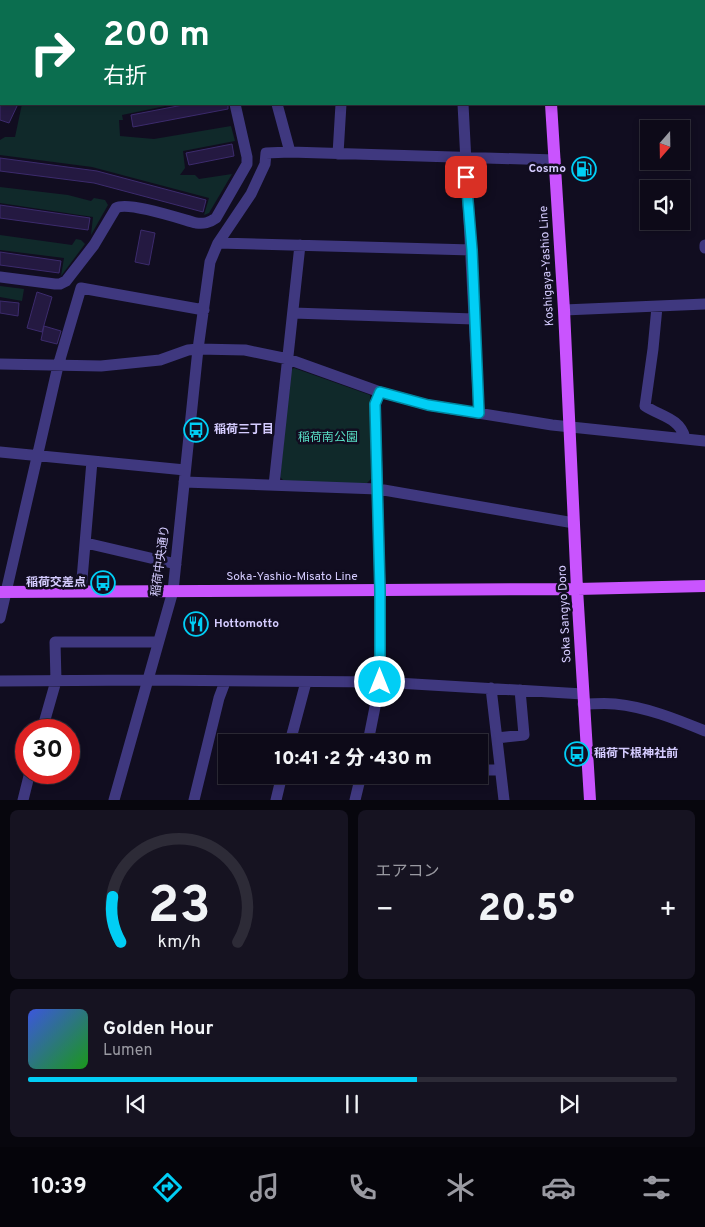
<!DOCTYPE html>
<html lang="ja">
<head>
<meta charset="utf-8">
<style>
	body { margin:0; font-family:Overpass,"Noto Sans JP",sans-serif; background:#161321; color:#f1f3f6; height:100vh; display:flex; flex-direction:column; font-size:19px; white-space:nowrap }
	* { box-sizing:border-box; margin:0 }
	p { font-size:16px; color:#9a9aa2 }
	.icon { flex:none; width:28px; height:28px; fill:none; stroke:currentColor; stroke-width:2; stroke-linecap:round; stroke-linejoin:round }
	.map { position:relative; height:800px; overflow:hidden }
	.sheet { display:flex; flex-direction:column; gap:10px; padding:10px; background:#07060d; flex:1 }
	.sheet>* { flex:none }
	.hud { position:absolute; left:0px; top:0px; width:705px; height:105px; box-shadow:0 2px 8px #0003,0 0 0 1px #2d2b37; background:#0b6e4f; color:#fff; overflow:hidden }
	.needle { width:32px; rotate:200deg }
	.controls { position:absolute; left:640px; top:120px; display:grid; gap:10px }
	.controls a { display:grid; place-items:center; width:50px; height:50px; border-radius:0px; background:#0d0a18; box-shadow:0 2px 8px #0003,0 0 0 1px #2d2b37; font-size:25px }
	.speed { position:absolute; left:15px; top:719px; display:flex; gap:10px; font-size:25px; font-weight:700; text-align:center }
	.speed>* { display:grid; place-content:center; width:65px; height:65px; border-radius:50%; background:#0d0a18; box-shadow:0 2px 8px #0003,0 0 0 1px #2d2b37; line-height:1 }
	.speed .limit { border:8px solid #d22; background:#fff; color:#111 }
	.pin { position:absolute; display:grid; place-items:center; width:42px; height:42px; color:#fff; margin:-21px; border-radius:10px; box-shadow:0 2px 8px #0006 }
	.me { position:absolute; width:55px; margin:-28px; rotate:0deg; stroke-linejoin:round; filter:drop-shadow(0 0 4px #0008) }
	.turn { display:flex; align-items:center; gap:18px; height:105px; padding:0 20px; font-size:22px }
	.turn .icon { width:65px; height:65px; stroke-width:2.5 }
	.turn b { display:block; font-size:35px; line-height:42px }
	.big { font-size:38px; font-weight:800; line-height:1.1 }
	.sheet .widget { flex:1; display:flex; flex-direction:column; justify-content:center; gap:8px; min-width:0; padding:0 18px; border-radius:8px; background:#161321 }
	.sheet .dial { align-items:center; gap:0 }
	.dial svg { height:130px; overflow:visible; fill:none; stroke:#2d2b37; stroke-width:7; stroke-linecap:round; text-anchor:middle }
	.dial text { fill:#f1f3f6; stroke:none }
	.song { display:flex; align-items:center; gap:15px }
	.cover { width:60px; height:60px; border-radius:8px; background:linear-gradient(135deg,hsl(230 70% 55%),hsl(120 70% 35%)) }
	.played { height:5px; border-radius:2px; background:linear-gradient(90deg,#01cef5 60%,#2d2b37 60%) }
	.keys { display:flex; justify-content:space-around; direction:ltr }
	.heat { display:flex; justify-content:space-between; align-items:center; font-size:28px; direction:ltr }
	.sheet .tiles { flex:1; display:grid; gap:10px; grid-template-columns:1fr 1fr }
	.widget:last-child { grid-column:span 2 }
	.trip { position:absolute; left:218px; top:734px; width:270px; height:50px; border-radius:0px; background:#0d0a18; box-shadow:0 2px 8px #0003,0 0 0 1px #2d2b37; font-weight:800; line-height:50px; text-align:center }
	.dock { display:flex; height:80px; justify-content:space-around; align-items:center; background:#05040a; color:#9a9aa2 }
	.dock .icon { width:35px; height:35px }
	.dock .current { color:#01cef5 }
	.dock b { font-size:22px; color:#f1f3f6 }
	.map>svg:first-child { display:block }
	.green { fill:#10292a }
	.building { fill:#241941; stroke:#3c2b6d }
	.lines { fill:none; stroke-linecap:round; stroke-linejoin:round }
	.minor { stroke:#3f387f; stroke-width:11 }
	.major { stroke:#c954fe; stroke-width:12 }
	.route-casing { stroke:#01869f; stroke-width:12 }
	.route { stroke:#01cef5; stroke-width:9 }
	.labels { text-anchor:middle; dominant-baseline:central; stroke-width:5; stroke-linejoin:round; paint-order:stroke }
	.poi-label { font-size:12px; font-weight:bold; fill:#d5ccff; stroke:#110d20; text-anchor:start }
	.street-label { font-size:12px; fill:#d5ccff; stroke:#110d20 }
	.park-label { font-size:12px; fill:#59dec5; stroke:#110d20 }
</style>
</head>
<body>
<div class="map">
<svg width="705" height="800" viewBox="0 0 705 800">
	<rect width="100%" height="100%" fill="#110d20"/>
	<!-- green -->
	<path class="green" d="M22 104H175L122 115 123 120H119L120 136 154 139 231 126 235 141 183 151 185 168 180 175H195L199 179 232 174 209 213 204 215 209 198 92 167 0 155V140L5 137H15Z
		M0 187 68 195 91 201 94 198 105 200 108 205 91 235 93 217 0 203Z
		M0 235 72 245 76 239 81 240 85 244 61 276 64 258 0 250Z
		M0 286 24 289 22 301 0 297Z
		M294 368 370 395 371 479 366 484 284 481 280 477 291 370Z"/>
	<!-- building -->
	<path class="building" d="M0 104H18L9 123 0 120Z
		M188 104H228V109L133 127 131 115Z
		M232 144 234 156 189 165 186 153Z
		M0 158 97 171 206 200 203 212 94 183 0 171Z
		M0 205 90 218 88 230 0 218Z
		M141 230 155 233 149 265 135 262Z
		M0 252 61 261 59 273 0 265Z
		M37 292 52 297 42 332 27 328Z
		M0 301 19 303 18 316 0 313Z
		M44 326 61 331 57 344 41 340Z"/>
	<g class="lines">
		<!-- minor -->
		<path class="minor" d="M212 0V1
			M235 0 236 1
			M457 0V1
			M347 1V0
			M615 1 617 0
			M277 104 290 152
			M463 104 479 413
			M338 154 341 104
			M218 243 472 250
			M705 245V248
			M0 277 55 284H60L66 281 94 245 116 208C128 201 181 219 196 223 204 224 209 223 216 218L247 164V157L235 104
			M657 307 653 349 645 406C660 416 680 418 685 438
			M564 310 705 304
			M293 313 474 319
			M0 364 101 366 160 360 188 350 198 349 245 350 288 359 380 392 428 405 552 425 705 441
			M0 452 185 470
			M184 482 378 489 574 523
			M274 485 300 245
			M86 543 176 564
			M81 591 92 461
			M0 618 58 366 81 288 204 310
			M0 681 148 680 380 682 583 694
			M491 688 504 800
			M583 704C594 704 605 703 615 704 646 707 676 719 705 731
			M42 730 56 681 55 642H158
			M497 738 524 735 520 690
			M290 742 306 682
			M368 742 380 682V590L375 404 380 392
			M479 770H500
			M23 800 30 772
			M114 800 173 591 198 349 210 262 218 243 251 194 265 164 266 153 290 152 555 160
			M194 800 219 698 225 682
			M276 800 282 775
			M355 800 361 775"/>
		<!-- major -->
		<path class="major" d="M543 0V1
			M551 104 564 310 577 589 590 800
			M0 592 577 589 705 586"/>
	</g>
	<g class="lines">
		<!-- route casing -->
		<g class="route-casing">
			<path id="route" d="M380 682V590L375 404 380 392 428 405 479 413 472 250 466 177"/>
		</g>
		<!-- route -->
		<use href="#route" class="route"/>
	</g>
	<!-- icons -->
	<defs>
		<g id="fuel-ring" transform="scale(1.25)"><circle r="9.5" fill="#110d20" stroke="#01cef5" stroke-width="1.5"/><path d="M-5.5-6h7V0h2V4h1.3V-2.5L3-4.5l.8-.8L6-3V5H2.5V1h-1V6h-7ZM-4.2-4.7v3.2H.2V-4.7Z" fill="#01cef5"/></g>
		<g id="bus-ring" transform="scale(1.25)"><circle r="9.5" fill="#110d20" stroke="#01cef5" stroke-width="1.5"/><path d="M-5-6H5V4H4V6H2V4H-2V6H-4V4H-5ZM-3.5-4V0h7V-4ZM-3.5 1.2v1.5H-2V1.2ZM2 1.2v1.5H3.5V1.2Z" fill="#01cef5"/></g>
		<g id="restaurant-ring" transform="scale(1.25)"><circle r="9.5" fill="#110d20" stroke="#01cef5" stroke-width="1.5"/><path d="M-5-6h1v4h1v-4h1v4h1v-4h1v5L-1.5 .5V6h-2V.5L-5-1ZM5-6V6H3V1.5H1.5Q1.5-4 5-6Z" fill="#01cef5"/></g>
	</defs>
	<g fill-rule="evenodd">
		<use href="#fuel-ring" x="584" y="169"/>
		<use href="#bus-ring" x="196" y="430"/>
		<use href="#bus-ring" x="103" y="583"/>
		<use href="#restaurant-ring" x="196" y="624"/>
		<use href="#bus-ring" x="577" y="754"/>
	</g>
	<g class="labels">
		<!-- poi labels -->
		<g class="poi-label">
			<text x="566" y="169" text-anchor="end">Cosmo</text>
			<text x="214" y="430">稲荷三丁目</text>
			<text x="86" y="583" text-anchor="end">稲荷交差点</text>
			<text x="214" y="624">Hottomotto</text>
			<text x="594" y="754">稲荷下根神社前</text>
		</g>
		<!-- street labels -->
		<g class="street-label">
			<text transform="translate(547 266) rotate(-93)">Koshigaya-Yashio Line</text>
			<text transform="translate(161 561) rotate(-82)">稲荷中央通り</text>
			<text x="292" y="577">Soka-Yashio-Misato Line</text>
			<text transform="translate(565 614) rotate(-93)">Soka Sangyo Doro</text>
		</g>
		<!-- park labels -->
		<g class="park-label">
			<text x="328" y="438">稲荷南公園</text>
		</g>
	</g>
</svg>
<div class="controls">
<a><svg class="needle" viewBox="-14 -14 28 28"><path d="M0-13l5 13h-10z" fill="#e53935"/><path d="M0 13l5-13h-10z" fill="#9a9aa2"/></svg></a>
<a><svg class="icon" aria-label="sound" viewBox="0 0 24 24"><path d="M4 9h4l5-4v14l-5-4H4zM17 9q2 3 0 6"/></svg></a>
</div>
<div class="speed"><div class="limit">30</div></div>
<div class="pin" style="left:466px;top:177px;background:#d93025"><svg class="icon" aria-label="arrive" viewBox="0 0 24 24"><path d="M6 21V4h12l-3 4 3 4H6"/></svg></div>
<svg class="me" style="left:380px;top:682px" viewBox="-20 -20 40 40"><circle r="17" fill="#01cef5" stroke="#fff" stroke-width="3"/><path d="M0-11L8 9 0 5-8 9z" fill="#fff"/></svg>
<div class="trip">10:41 · 2 分 · 430 m</div>
<div class="hud">
<div class="turn"><svg class="icon" aria-label="right" viewBox="0 0 24 24"><path d="M7 20v-9h11M14 6l5 5-5 5"/></svg><div><b>200 m</b>右折</div></div>
</div>
</div>
<section class="sheet">
<div class="tiles">
<div class="widget dial"><svg viewBox="0 0 100 80">
<path d="M14 69A42 42 0 1 1 86 69"/>
<path d="M14 69A42 42 0 0 1 9 41" stroke="#01cef5"/>
<text x="50" y="56" font-size="32" font-weight="700">23</text>
<text x="50" y="72" font-size="11">km/h</text>
</svg></div>
<div class="widget"><p>エアコン</p>
<div class="heat"><a>−</a><b class="big">20.5°</b><a>+</a></div>
</div>
<div class="widget">
<div class="song"><i class="cover"></i><div><b>Golden Hour</b><p>Lumen</p></div></div>
<div class="played"></div>
<div class="keys"><svg class="icon" aria-label="previous" viewBox="0 0 24 24"><path d="M18 5L8 12l10 7zM5 5v14"/></svg><svg class="icon" aria-label="pause" viewBox="0 0 24 24"><path d="M8 5v14M16 5v14"/></svg><svg class="icon" aria-label="next" viewBox="0 0 24 24"><path d="M6 5l10 7-10 7zM19 5v14"/></svg></div>
</div>
</div>
</section>
<nav class="dock">
<b>10:39</b>
<svg class="icon current" aria-label="directions" viewBox="0 0 24 24"><path d="M12 3l9 9-9 9-9-9zM9 14v-3h6M13 9l2 2-2 2"/></svg>
<svg class="icon" aria-label="music" viewBox="0 0 24 24"><path d="M9 18V5l10-2v13"/><circle cx="6" cy="18" r="3"/><circle cx="16" cy="16" r="3"/></svg>
<svg class="icon" aria-label="phone" viewBox="0 0 24 24"><path d="M5 4h4l2 5-3 2q2 4 5 5l2-3 5 2v4C11 20 4 13 5 4z"/></svg>
<svg class="icon" aria-label="climate" viewBox="0 0 24 24"><path d="M12 3v18M4 7l16 10M4 17L20 7"/></svg>
<svg class="icon" aria-label="car" viewBox="0 0 24 24"><path d="M5 17H2v-5l4-1 3-4h7l3 4 3 1v5h-3M9 17h6M6 11h13"/><circle cx="7" cy="17" r="2"/><circle cx="17" cy="17" r="2"/></svg>
<svg class="icon" aria-label="filters" viewBox="0 0 24 24"><path d="M4 7h16M4 17h16"/><circle cx="9" cy="7" r="2"/><circle cx="15" cy="17" r="2"/></svg>
</nav>
</body>
</html>
